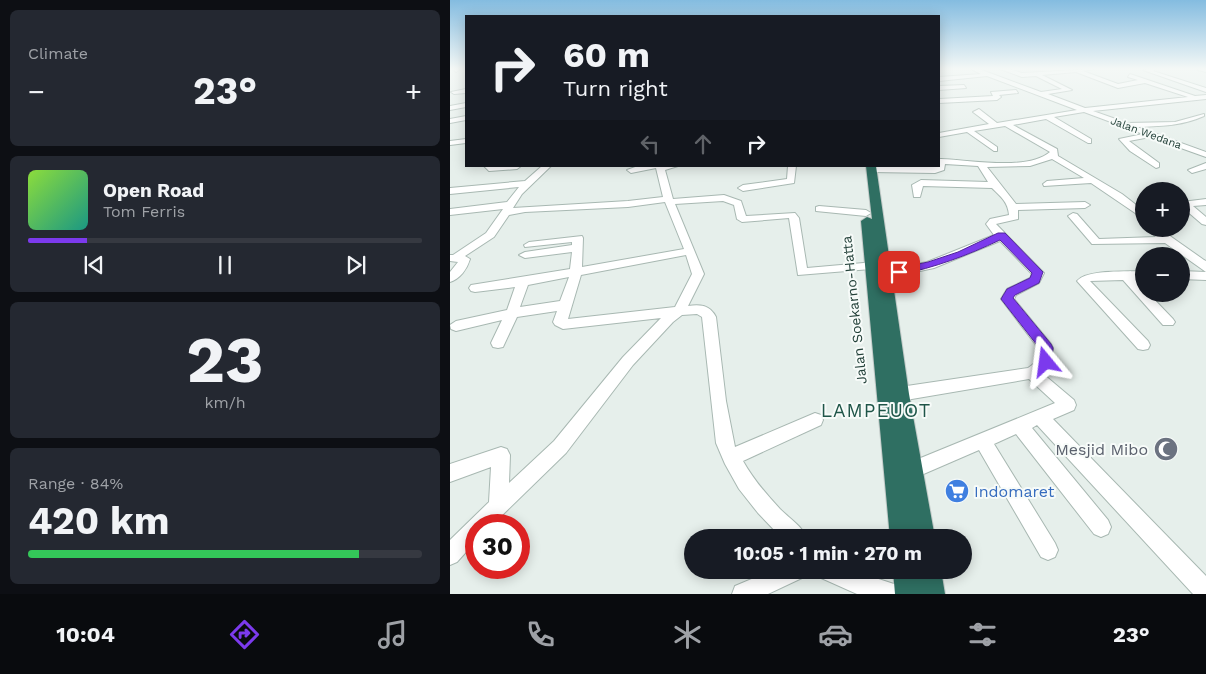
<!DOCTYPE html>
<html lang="en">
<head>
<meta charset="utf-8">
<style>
	body { margin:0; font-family:"Work Sans",sans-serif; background:#242831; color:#f1f3f6; height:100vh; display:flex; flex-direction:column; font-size:19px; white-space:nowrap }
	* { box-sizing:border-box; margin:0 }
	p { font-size:16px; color:#9ea1a6 }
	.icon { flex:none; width:28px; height:28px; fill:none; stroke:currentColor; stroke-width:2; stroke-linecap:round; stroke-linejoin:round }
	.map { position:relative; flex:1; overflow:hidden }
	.panel { display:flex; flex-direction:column; gap:10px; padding:10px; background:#0d0f14; width:450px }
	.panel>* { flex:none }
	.banner { position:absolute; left:15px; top:15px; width:475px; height:152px; border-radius:0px; box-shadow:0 2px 12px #0003; background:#171b24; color:#f1f3f6; overflow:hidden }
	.tools { position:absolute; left:685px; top:182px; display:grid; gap:10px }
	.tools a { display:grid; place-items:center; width:55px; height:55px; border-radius:50%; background:#171b24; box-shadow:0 2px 12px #0003; font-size:25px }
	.speed { position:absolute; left:15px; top:514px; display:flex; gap:10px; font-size:25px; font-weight:700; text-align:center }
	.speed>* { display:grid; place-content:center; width:65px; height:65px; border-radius:50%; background:#171b24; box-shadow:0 2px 12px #0003; line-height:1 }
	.speed .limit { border:8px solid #d22; background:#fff; color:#111 }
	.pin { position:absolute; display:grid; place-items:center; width:42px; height:42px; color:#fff; margin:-21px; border-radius:10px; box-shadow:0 2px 8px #0006 }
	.me { position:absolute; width:55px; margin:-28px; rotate:344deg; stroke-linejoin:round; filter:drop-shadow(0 0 4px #0008) }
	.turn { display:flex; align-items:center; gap:18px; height:105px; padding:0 15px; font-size:22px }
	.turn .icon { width:65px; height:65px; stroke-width:2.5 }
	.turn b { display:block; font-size:35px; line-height:42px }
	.lanes { display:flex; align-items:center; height:48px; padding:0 15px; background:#0003; justify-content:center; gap:25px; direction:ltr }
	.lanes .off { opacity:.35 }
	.big { font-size:38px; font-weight:700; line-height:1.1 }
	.panel .widget { flex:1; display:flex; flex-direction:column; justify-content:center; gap:8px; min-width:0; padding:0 18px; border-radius:8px; background:#242831 }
	.panel .dial { align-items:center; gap:0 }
	.dial b { font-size:65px; line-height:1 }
	.song { display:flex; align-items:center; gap:15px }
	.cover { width:60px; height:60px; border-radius:8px; background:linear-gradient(135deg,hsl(90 70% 55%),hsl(170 70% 35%)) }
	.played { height:5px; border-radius:2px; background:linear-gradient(90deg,#7c3aed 15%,#363941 15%) }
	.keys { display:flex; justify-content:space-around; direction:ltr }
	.heat { display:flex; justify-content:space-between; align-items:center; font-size:28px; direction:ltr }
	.charge { height:8px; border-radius:4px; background:linear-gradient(90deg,#34c759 84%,#363941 0) }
	.trip { position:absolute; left:234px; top:529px; width:288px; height:50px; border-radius:25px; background:#171b24; box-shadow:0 2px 12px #0003; font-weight:700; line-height:50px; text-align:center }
	.dock { display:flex; height:80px; justify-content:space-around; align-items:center; background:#090b0e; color:#9ea1a6 }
	.dock .icon { width:35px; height:35px }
	.dock .current { color:#7c3aed }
	.dock b { font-size:22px; color:#f1f3f6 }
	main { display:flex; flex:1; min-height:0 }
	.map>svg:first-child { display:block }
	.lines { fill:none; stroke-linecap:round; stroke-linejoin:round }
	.minor-casing { stroke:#a8b8b2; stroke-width:2 }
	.highway-casing { stroke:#c2cac8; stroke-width:2 }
	.minor { fill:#fff; fill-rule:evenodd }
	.highway { fill:#2f6f62; fill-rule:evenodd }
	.route { fill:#7c3aed; stroke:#51269a }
	.labels { text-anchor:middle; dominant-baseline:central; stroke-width:4; stroke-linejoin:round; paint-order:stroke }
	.far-street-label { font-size:11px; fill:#24423a; stroke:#f7fbf9 }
	.street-label { font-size:14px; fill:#24423a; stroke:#f7fbf9 }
	.near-worship-label { font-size:16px; fill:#5b616d; stroke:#f7fbf9; text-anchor:end }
	.near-shop-label { font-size:16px; fill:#366cbe; stroke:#f7fbf9; text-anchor:start }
	.near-quarter-label { font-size:19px; letter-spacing:1px; fill:#1f5548; stroke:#f7fbf9 }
</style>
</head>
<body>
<main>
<section class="panel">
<div class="widget"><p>Climate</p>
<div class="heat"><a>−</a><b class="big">23°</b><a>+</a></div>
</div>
<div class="widget">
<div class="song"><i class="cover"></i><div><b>Open Road</b><p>Tom Ferris</p></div></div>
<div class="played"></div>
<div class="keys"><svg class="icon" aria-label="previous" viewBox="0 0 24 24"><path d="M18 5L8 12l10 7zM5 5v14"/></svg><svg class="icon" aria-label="pause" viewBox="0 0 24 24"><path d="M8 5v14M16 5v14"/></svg><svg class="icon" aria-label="next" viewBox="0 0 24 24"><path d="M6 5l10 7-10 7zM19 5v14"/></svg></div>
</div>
<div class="widget dial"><b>23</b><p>km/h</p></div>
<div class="widget"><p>Range · 84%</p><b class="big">420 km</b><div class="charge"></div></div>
</section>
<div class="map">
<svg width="756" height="594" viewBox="0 0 756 594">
	<rect width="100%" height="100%" fill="#e6efeb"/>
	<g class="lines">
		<!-- minor casing -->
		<g class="minor-casing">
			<path id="minor" d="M3 69H9V70L6 72Z
				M521 69H529L591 92 612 89 586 76 572 77 550 69H559L572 73 645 69 633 71 668 84 688 80 678 77 680 74 745 96 756 95V99L643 111 677 123 725 122 754 114V116C732 126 711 126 687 127L756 152V157L700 137 679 141 709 163V167L706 168 680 151 669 139 693 134 634 112 604 117 641 139V143H638L596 119 563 125 607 149 608 156 672 194 694 211V219L641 183 594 186 593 184 597 181 634 178 602 159 580 166 537 167 566 204 635 202 640 205 635 208 568 210V219L546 224 594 273 589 283 566 295 564 299 601 344 603 348V362L592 373 624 400 626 405 624 410 603 419 756 576V594H743L587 425 582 428 658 520 661 527 658 534 651 537 644 534 566 434 544 444 605 543 608 550 605 557 598 560 591 557 529 450 462 479 456 476 453 470 456 464 605 403 579 379 450 401 445 399 442 394 445 389 450 387 578 368 589 360V349L551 299 557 289 580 278 582 274 550 241 484 268 433 279 427 275 433 271 477 262 544 235 536 224 540 219 559 215C558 202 551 197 542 188L473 186 470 197H464L462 185 471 180 538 182 528 166 495 164 494 170 485 173 421 172 418 171V167H484L489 166V159H491C520 160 578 171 600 152L555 126 524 131 547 147V151H544L517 132 489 137V133L539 124 523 112 529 109 547 123 627 110 537 76 489 81V77L531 74ZM626 72 668 88 695 83 738 97 635 108 598 94 622 90 592 75Z
				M705 69 703 71 756 88V92L693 70Z
				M748 69H756V72L748 70Z
				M514 85 516 88 489 90V86Z
				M16 89V93L4 94 1 92Z
				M566 90 568 93 549 95 551 97 547 100 489 103 490 99 543 96 541 92Z
				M16 103V107L0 110V106Z
				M16 116V120L0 123V119Z
				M16 139V143L0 145V141Z
				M756 163V169L742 173 738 170Z
				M34 166H71L67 169 39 171Z
				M92 166H101L72 194 63 208 178 201 213 197 206 168 181 173 177 170 188 166H228L215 170 223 199 274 195 291 201 296 216 345 213 349 218 357 268 425 262 427 265 421 269 348 275 339 218 292 222 287 219 284 205 273 201 225 204 254 274 238 306C250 304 260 305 266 317L276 401 285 447 365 413 371 415 373 420 371 425 293 461C303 479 316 494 330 509 339 518 352 526 357 538H331L329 535 308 513 289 489 275 464 266 443 252 317 247 314 232 315 223 322 183 365 116 453 42 525H26V541L7 562 0 565V540L39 502 41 467 0 482V464L51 447 57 449 60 455 59 483 104 441 173 357 211 318 113 329 105 325 103 322 107 311 67 317 53 347 48 348 43 347 41 343 52 320 6 331 1 329 0 325 6 321 57 310 65 287 25 292 21 291 19 288 21 285 120 269 122 252 75 258 69 255 75 252 122 245V242L75 247 74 245 79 242 132 236 133 238 132 267 234 249 215 202 178 207 75 212 59 215 44 237 15 256 20 259C17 269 10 279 0 282V272L8 262 0 261V255H3L36 233 53 209 0 215V209L57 202 69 187 0 194V188L75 181ZM236 255 242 274 225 307 118 319 131 275ZM119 277 110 301 70 307 78 285Z
				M338 166H346L344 183 293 191 288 188 293 185 337 179Z
				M756 199V205L743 206 756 217V225L752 224 731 206 732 202Z
				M369 206 416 210 421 213 416 216 366 211V207Z
				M623 213 627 214 649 239 706 237 699 229H710L754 260 756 261V272L715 243 642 244 618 216Z
				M694 271V279H686L694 288V294H699L723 319 725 322 723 325H713L673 280 640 281 698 341 700 345 698 349 693 350 688 349 627 281C636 269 679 272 694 271Z
				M731 271 756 272V280L731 279Z
				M323 570H357L354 577 318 594H282L285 586Z
				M366 570H401L450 586 453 594H407L369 577Z"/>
		</g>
		<!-- highway casing -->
		<g class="highway-casing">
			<path id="highway" d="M416 166H426L459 394 485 538H440L411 221 417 217 422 219Z
				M443 570H491L495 594H445Z"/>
		</g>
		<!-- minor -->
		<use href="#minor" class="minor"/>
		<!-- highway -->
		<use href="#highway" class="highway"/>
	</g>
	<!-- sky -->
	<linearGradient id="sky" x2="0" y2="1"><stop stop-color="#84bce0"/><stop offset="0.45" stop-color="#f4f8f6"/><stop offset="1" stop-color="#f4f8f6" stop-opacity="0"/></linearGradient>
	<rect width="756" height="153" fill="url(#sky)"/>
	<!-- route -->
	<path class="route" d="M548 233H555L593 272 589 283 565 295 563 298 601 344 603 348 601 365 596 367 591 365 590 362V349L551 299 557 289 580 278 582 273 550 240C516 256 486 267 449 275L444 272 445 269 478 262 508 252Z"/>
	<!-- icons -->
	<defs>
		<g id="mosque-disc" transform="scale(1.25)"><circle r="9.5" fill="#6b7280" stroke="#f7fbf9"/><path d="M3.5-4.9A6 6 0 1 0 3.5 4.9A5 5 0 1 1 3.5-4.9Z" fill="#fff"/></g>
		<g id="supermarket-disc" transform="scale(1.25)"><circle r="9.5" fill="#3f7fe0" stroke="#f7fbf9"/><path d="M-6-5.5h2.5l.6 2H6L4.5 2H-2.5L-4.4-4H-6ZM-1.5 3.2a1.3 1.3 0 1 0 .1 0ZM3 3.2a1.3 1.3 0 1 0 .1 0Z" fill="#fff"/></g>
	</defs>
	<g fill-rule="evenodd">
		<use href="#mosque-disc" x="716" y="449"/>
		<use href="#supermarket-disc" x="507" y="491"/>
	</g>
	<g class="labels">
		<!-- far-street labels -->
		<g class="far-street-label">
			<text transform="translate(696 133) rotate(20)">Jalan Wedana</text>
		</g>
		<!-- street labels -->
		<g class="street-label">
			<text transform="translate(404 310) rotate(-96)">Jalan Soekarno-Hatta</text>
		</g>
		<!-- near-worship labels -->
		<g class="near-worship-label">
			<text x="698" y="449">Mesjid Mibo</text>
		</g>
		<!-- near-shop labels -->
		<g class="near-shop-label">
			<text x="524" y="491">Indomaret</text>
		</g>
		<!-- near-quarter labels -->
		<g class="near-quarter-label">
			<text x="426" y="410">LAMPEUOT</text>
		</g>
	</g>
</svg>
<div class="tools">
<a>+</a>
<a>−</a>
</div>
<div class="speed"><div class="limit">30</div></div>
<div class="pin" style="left:449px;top:272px;background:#d93025"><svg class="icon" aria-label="arrive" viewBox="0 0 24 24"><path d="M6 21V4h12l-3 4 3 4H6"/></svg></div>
<svg class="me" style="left:596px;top:362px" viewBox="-20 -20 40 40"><path d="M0-17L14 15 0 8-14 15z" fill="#7c3aed" stroke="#fff" stroke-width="4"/></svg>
<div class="trip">10:05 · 1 min · 270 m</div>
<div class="banner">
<div class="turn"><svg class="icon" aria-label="right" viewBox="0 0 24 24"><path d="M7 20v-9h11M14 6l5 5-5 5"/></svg><div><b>60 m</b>Turn right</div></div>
<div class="lanes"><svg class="icon off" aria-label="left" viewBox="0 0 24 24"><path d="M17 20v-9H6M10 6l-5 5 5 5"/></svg><svg class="icon off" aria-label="ahead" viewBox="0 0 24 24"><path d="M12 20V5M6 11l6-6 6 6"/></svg><svg class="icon" aria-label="right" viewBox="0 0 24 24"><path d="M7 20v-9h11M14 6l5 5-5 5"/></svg></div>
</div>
</div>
</main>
<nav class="dock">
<b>10:04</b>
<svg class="icon current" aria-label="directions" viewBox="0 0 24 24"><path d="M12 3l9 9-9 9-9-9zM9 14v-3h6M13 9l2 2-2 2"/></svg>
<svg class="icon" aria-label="music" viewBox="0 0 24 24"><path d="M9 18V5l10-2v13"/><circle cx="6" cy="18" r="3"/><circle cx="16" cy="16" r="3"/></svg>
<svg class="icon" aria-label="phone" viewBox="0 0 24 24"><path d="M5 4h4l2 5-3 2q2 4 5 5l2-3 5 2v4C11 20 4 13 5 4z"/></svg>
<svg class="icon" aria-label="climate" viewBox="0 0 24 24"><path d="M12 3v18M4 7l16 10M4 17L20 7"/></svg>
<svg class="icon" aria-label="car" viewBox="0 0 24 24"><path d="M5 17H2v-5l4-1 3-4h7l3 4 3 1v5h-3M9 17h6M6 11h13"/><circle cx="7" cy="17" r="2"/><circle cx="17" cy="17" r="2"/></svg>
<svg class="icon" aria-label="filters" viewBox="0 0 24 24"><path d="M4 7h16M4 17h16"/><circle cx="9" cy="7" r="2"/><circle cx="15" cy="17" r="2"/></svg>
<b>23°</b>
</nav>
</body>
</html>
